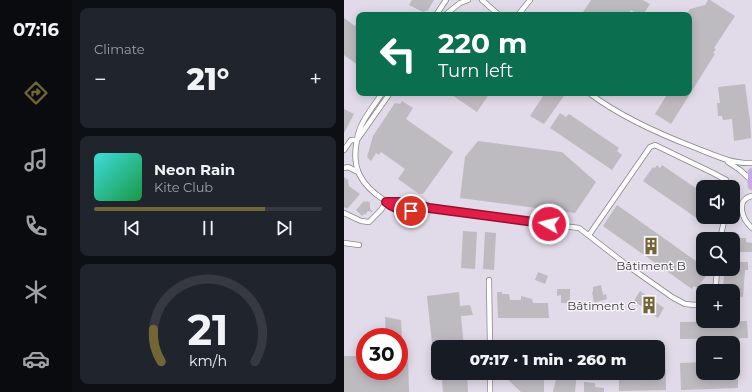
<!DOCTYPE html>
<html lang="en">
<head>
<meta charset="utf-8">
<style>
	body { margin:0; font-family:Montserrat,sans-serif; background:#20242c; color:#f1f3f6; height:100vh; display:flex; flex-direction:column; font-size:15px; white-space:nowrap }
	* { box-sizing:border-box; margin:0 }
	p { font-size:13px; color:#9ea1a6 }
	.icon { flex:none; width:22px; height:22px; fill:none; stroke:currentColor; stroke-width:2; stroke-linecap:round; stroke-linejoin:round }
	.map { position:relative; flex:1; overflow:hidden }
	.sheet { display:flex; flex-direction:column; gap:8px; padding:8px; background:#0d0f14; width:272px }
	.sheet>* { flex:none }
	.banner { position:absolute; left:12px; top:12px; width:336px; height:84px; border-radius:8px; box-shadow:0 2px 10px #0003; background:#0b6e4f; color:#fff; overflow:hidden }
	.controls { position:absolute; left:352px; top:180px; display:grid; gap:8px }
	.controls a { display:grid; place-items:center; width:44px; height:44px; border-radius:8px; background:#171b24; box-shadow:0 2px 10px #0003; font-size:20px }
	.speed { position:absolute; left:12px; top:328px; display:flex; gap:8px; font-size:20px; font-weight:700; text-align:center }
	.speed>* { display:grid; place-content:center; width:52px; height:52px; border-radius:50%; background:#171b24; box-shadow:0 2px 10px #0003; line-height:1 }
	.speed .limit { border:6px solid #d22; background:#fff; color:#111 }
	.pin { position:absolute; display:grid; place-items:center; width:34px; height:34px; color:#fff; margin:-17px; border:2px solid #fff; border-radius:50%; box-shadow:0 1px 4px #0007 }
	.me { position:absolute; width:44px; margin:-22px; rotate:278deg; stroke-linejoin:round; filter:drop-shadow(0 0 3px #0008) }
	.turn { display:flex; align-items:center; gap:14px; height:84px; padding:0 16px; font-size:18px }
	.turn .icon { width:52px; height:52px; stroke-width:2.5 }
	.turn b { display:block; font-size:28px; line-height:34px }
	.big { font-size:30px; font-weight:800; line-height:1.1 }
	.sheet .tile { flex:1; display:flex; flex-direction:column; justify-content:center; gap:6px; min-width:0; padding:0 14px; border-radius:8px; background:#20242c }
	.sheet .dial { align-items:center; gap:0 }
	.dial svg { height:104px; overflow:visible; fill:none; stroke:#363941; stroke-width:7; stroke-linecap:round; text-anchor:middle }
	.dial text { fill:#f1f3f6; stroke:none }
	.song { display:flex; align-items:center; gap:12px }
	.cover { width:48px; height:48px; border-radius:6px; background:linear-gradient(135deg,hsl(180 70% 55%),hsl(140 70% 35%)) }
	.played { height:4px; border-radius:2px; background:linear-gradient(90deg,#726734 75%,#363941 75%) }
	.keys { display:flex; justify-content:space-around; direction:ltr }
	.heat { display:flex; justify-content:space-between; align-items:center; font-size:22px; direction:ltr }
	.trip { position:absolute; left:87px; top:340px; width:234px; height:40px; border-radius:8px; background:#171b24; box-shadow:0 2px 10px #0003; font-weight:800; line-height:40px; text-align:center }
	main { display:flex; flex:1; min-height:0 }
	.tabs { display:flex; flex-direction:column; width:72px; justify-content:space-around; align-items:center; background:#090b0e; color:#9ea1a6 }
	.tabs .icon { width:28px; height:28px }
	.tabs .active { color:#726734 }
	.tabs b { font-size:18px; color:#f1f3f6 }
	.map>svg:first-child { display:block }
	.built { fill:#e1dae8; fill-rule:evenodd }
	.building { fill:#bdbac0 }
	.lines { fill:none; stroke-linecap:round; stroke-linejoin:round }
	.minor-casing { stroke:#88858c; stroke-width:6 }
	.primary-casing { stroke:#c8c8c9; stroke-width:9 }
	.minor { stroke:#fff; stroke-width:4.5 }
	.primary { stroke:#caa7e9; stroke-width:7 }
	.route-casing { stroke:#92132f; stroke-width:10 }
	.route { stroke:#e11d48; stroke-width:7 }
	.labels { text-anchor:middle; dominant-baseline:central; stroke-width:3; stroke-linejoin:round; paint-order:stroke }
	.poi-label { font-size:12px; fill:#3c3b3e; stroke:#f8f5fc }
</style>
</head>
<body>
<main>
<nav class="tabs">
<b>07:16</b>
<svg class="icon active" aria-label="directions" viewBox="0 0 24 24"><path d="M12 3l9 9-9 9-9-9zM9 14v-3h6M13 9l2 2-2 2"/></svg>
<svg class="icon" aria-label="music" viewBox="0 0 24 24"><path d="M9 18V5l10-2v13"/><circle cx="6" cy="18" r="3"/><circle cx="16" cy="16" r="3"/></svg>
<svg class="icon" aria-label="phone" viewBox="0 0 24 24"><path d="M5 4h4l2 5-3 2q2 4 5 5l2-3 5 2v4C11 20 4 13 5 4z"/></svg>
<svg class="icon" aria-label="climate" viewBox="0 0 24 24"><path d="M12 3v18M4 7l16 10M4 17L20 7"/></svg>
<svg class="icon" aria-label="car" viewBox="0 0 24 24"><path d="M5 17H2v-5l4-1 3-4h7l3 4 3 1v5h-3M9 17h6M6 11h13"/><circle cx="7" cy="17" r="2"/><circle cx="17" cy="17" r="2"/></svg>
</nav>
<section class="sheet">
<div class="tile"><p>Climate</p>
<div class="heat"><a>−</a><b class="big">21°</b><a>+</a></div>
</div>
<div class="tile">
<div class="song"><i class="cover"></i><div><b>Neon Rain</b><p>Kite Club</p></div></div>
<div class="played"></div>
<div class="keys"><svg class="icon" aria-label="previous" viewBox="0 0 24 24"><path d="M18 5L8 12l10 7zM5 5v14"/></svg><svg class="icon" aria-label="pause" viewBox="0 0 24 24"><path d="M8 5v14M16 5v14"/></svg><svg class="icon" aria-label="next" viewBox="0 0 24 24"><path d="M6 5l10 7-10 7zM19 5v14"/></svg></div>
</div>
<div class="tile dial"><svg viewBox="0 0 100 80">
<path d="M14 69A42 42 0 1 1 86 69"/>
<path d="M14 69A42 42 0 0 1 8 44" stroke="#726734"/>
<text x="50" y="56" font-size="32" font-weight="700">21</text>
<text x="50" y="72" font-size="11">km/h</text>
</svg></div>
</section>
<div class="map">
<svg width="408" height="392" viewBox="0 0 408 392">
	<rect width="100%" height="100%" fill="#ebe7ef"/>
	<!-- built -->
	<path class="built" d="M0 0H408V392H0ZM15 15H345V93H15ZM359 187H389V217H359ZM359 239H389V269H359ZM359 291H389V321H359ZM21 337H55V371H21ZM359 343H389V373H359ZM94 347H314V373H94Z"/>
	<!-- building -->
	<path class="building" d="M68 0H90L84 10 79 12 65 5Z
		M247 0H299L306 4 299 15H294L287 10 284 15H237Z
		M364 0H366L391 16 370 48 372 49 369 53 371 54 327 124 311 114 324 93H345V15H342L346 9 361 5Z
		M0 18 11 26 15 20V66L0 55Z
		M401 84 406 121 407 138 390 141 388 119 379 120 378 116H374L373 103H376L374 87Z
		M105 93H146L133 112Z
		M201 93H222L200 124 186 116Z
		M58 101 69 108 62 119 109 152 79 194H75L54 179 61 169 37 152 35 155 32 153 27 161 23 157 29 136 51 103 56 104Z
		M0 109 10 114 0 133Z
		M216 113 222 117 225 114 275 148 273 151 278 155 268 170 206 128Z
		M134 141 218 152 252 182 231 213 116 198 121 157Z
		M313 165 316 168 318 165 359 193V217H368L364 223 358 219 357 221 299 181 309 167 311 168Z
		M0 177 5 181 4 182 5 186 16 194 3 209 0 207Z
		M20 201 21 202 24 201 26 203V209L29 212 24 211 21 215 20 214 18 216 12 210Z
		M273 205 359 266V269L364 273 353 288 350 286 348 289 259 226Z
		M119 231 133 232 131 269 117 268Z
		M141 232 152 233 150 270 139 269Z
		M395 238H402V242L408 243V252H389V246H395Z
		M389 262H404V270H401L399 297 389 296V291H379L380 275H382V269H389Z
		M194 272 204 276 201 284 191 280Z
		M257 285 259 295 262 294 263 299 250 303 248 292H249V287Z
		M213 289H226V303H217V295L213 296Z
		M296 291 320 308 314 318 290 301Z
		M115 292 116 306 126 305 129 315 117 316 120 347H94V372H91L83 296Z
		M153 292H158V294H165L166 300H177V296L188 299 189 303H204L205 318H154Z
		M41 317 57 320 58 337H42Z
		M403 321 404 338 336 339V322Z
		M314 349H321L322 390 275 391V373H314Z
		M55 355H64L65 392H0V356H21V371H55Z
		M389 361H394V388L337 390 336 363 359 362V373H389Z
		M91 373H123L124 392H99L98 380H88V376L92 375Z
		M157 373H177L179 375H200V392H177Z
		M228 373H233L231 392H209L213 374 228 375Z
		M240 382 251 383V387L260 388V392H240Z"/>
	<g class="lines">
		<!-- minor casing -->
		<g class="minor-casing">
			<path id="minor" d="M138 0 155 15
				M92 15 102 0
				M101 15 116 3 124 0
				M174 15 186 0
				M38 93C29 108 15 122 13 140L46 93
				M245 93C277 117 315 134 352 148 370 155 388 164 408 163
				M0 150 7 140H13C7 168 17 185 40 200 43 202 46 206 49 207 58 212 68 211 77 209
				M384 162 396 170 407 180
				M0 168 4 167 14 172
				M408 196C391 200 398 219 408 228
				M42 202 56 206 85 208 235 228 284 266 328 297 341 304 351 305 359 303
				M47 202H66L77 206
				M0 213 17 221 25 222 37 210 42 202
				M245 235 306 147 311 145 369 173 382 180 385 187
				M376 239 381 217
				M0 243 15 245
				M145 280 146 347
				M369 291 372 283 373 269
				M146 373V392"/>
		</g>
		<!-- primary casing -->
		<g class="primary-casing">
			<path id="primary" d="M408 172 407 180 408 186"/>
		</g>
		<!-- minor -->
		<use href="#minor" class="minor"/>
		<!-- primary -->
		<use href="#primary" class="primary"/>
	</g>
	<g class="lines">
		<!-- route casing -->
		<g class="route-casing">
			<path id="route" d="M67 211C57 210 50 209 42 202H66L85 208 205 224"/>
		</g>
		<!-- route -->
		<use href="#route" class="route"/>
	</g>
	<!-- icons -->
	<defs>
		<g id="building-bare" transform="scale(1.38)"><path d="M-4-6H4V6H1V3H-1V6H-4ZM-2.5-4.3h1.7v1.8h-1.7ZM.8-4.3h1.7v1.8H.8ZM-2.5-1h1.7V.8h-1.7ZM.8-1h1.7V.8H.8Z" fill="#726734" stroke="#f8f5fc" stroke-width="2.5" paint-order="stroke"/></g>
	</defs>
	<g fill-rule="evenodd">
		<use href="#building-bare" x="307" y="246"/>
		<use href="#building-bare" x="305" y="305"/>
	</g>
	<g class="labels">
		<!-- poi labels -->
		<g class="poi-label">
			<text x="307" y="265">Bâtiment B</text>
			<text x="292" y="305" text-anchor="end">Bâtiment C</text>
		</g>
	</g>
</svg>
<div class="controls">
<a><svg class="icon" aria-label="sound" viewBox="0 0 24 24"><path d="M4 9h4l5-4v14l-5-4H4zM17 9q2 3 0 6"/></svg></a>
<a><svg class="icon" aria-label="search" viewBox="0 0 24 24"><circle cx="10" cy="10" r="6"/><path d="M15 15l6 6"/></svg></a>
<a>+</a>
<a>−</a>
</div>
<div class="speed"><div class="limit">30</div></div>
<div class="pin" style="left:67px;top:211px;background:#d93025"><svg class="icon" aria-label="arrive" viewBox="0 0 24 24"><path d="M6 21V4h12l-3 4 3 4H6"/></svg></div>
<svg class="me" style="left:205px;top:224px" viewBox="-20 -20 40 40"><circle r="17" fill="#e11d48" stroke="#fff" stroke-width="3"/><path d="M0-11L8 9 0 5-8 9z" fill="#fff"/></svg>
<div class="trip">07:17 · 1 min · 260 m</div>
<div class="banner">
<div class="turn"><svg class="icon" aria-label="left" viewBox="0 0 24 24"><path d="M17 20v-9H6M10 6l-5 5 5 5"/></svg><div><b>220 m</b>Turn left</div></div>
</div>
</div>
</main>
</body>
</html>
